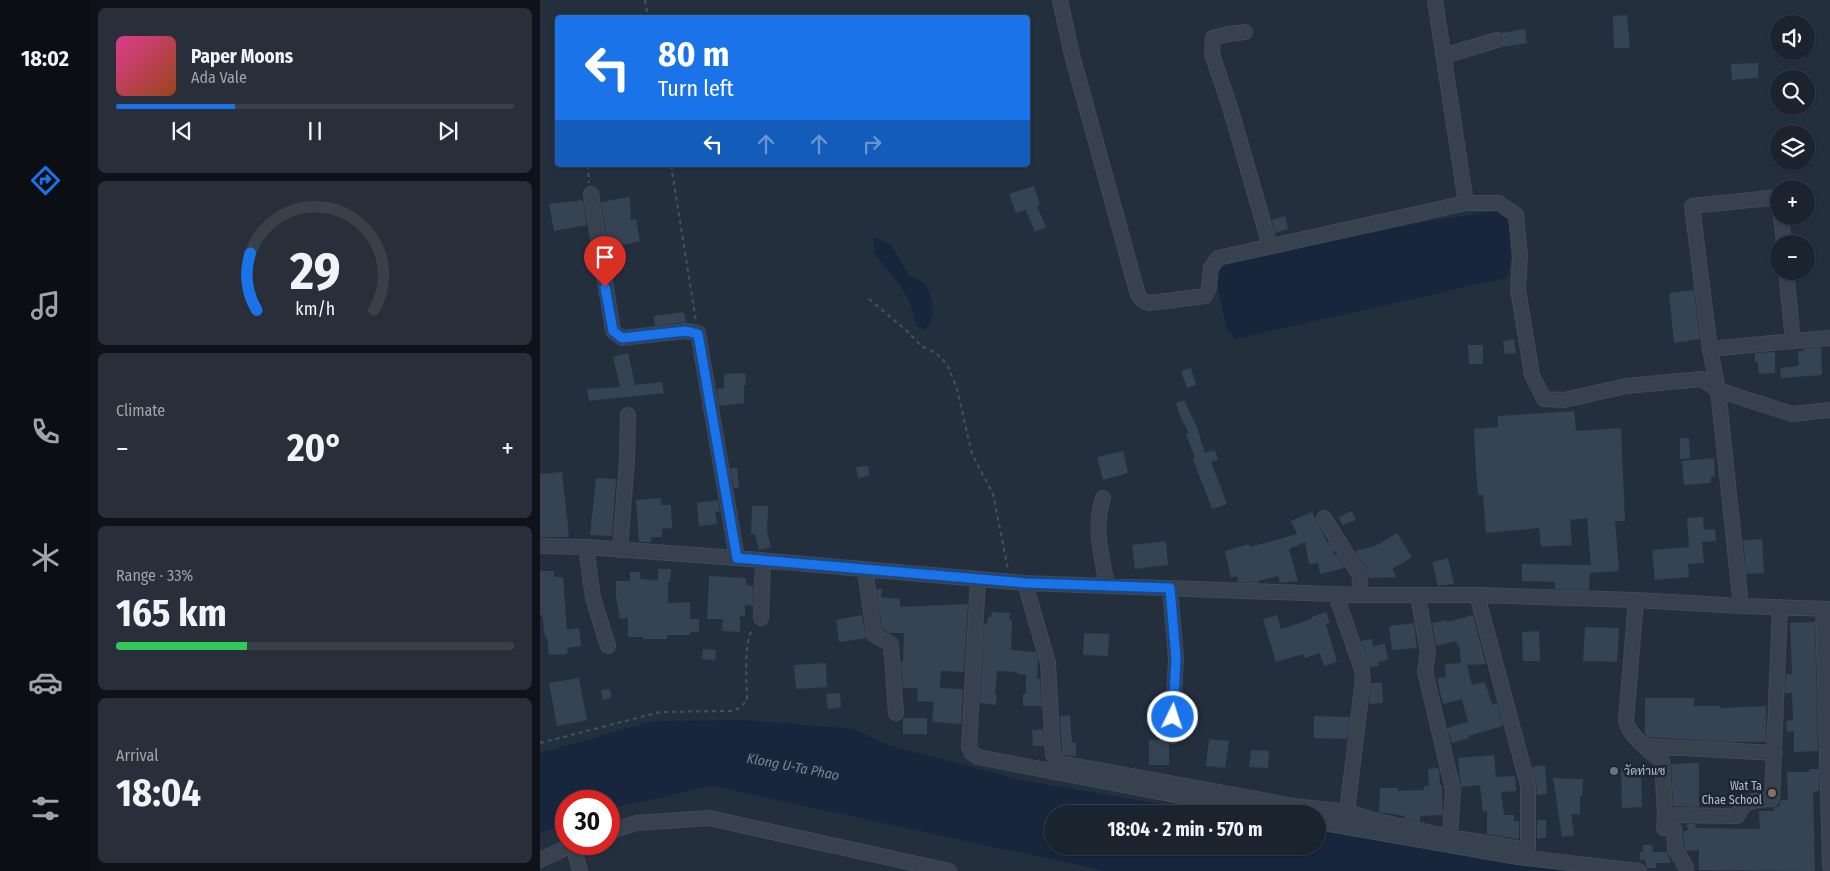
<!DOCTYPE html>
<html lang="en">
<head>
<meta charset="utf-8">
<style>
	body { margin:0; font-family:"Fira Sans Condensed",Sarabun,sans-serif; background:#282f3a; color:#f1f3f6; height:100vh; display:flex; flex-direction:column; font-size:19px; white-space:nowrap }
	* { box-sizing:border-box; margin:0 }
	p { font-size:16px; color:#a0a4aa }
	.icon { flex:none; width:28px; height:28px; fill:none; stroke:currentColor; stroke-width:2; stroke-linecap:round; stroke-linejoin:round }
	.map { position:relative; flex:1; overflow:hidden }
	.sheet { display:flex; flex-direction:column; gap:8px; padding:8px; background:#0f1319; width:450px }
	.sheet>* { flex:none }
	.guide { position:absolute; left:15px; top:15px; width:475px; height:152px; border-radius:5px; box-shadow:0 1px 4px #0004,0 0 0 1px #39404a; background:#1a73e8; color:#fff; overflow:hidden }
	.tools { position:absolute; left:1230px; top:15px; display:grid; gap:10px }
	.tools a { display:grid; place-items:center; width:45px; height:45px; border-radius:50%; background:#1b232e; box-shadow:0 1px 4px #0004,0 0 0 1px #39404a; font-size:25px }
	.speed { position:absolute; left:15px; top:790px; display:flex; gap:10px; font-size:25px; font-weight:700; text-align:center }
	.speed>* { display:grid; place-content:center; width:65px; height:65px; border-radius:50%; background:#1b232e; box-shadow:0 1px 4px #0004,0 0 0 1px #39404a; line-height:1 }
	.speed .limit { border:8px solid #d22; background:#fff; color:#111 }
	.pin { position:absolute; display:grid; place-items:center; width:42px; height:42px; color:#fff; margin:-51px -21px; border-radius:50% 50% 50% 0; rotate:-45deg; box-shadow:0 0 5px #0007 }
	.pin .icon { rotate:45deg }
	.me { position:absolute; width:55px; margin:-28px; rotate:4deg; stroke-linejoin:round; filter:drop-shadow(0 0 4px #0008) }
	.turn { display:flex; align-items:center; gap:18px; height:105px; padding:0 20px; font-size:22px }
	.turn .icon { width:65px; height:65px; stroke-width:2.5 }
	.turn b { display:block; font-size:35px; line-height:42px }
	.lanes { display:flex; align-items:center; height:48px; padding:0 20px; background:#0003; justify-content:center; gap:25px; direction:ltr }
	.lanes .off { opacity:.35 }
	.big { font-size:38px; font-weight:700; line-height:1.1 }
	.sheet .tile { flex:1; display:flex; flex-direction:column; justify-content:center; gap:8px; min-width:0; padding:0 18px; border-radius:8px; background:#282f3a }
	.sheet .dial { align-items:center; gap:0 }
	.dial svg { height:130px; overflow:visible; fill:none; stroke:#39404a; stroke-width:7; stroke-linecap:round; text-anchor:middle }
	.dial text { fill:#f1f3f6; stroke:none }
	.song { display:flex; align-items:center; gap:15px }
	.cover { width:60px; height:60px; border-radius:8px; background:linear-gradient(135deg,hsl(330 70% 55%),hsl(20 70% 35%)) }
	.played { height:5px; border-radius:2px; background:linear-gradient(90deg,#1a73e8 30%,#39404a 30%) }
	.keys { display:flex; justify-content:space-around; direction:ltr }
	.heat { display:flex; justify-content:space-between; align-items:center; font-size:28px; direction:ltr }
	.charge { height:8px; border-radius:4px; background:linear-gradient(90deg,#34c759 33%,#39404a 0) }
	.trip { position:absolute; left:504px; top:805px; width:282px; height:50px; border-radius:25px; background:#1b232e; box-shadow:0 1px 4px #0004,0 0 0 1px #39404a; font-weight:700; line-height:50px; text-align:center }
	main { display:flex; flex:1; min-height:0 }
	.dock { display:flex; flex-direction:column; width:90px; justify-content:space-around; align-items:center; background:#0b0e12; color:#a0a4aa }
	.dock .icon { width:35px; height:35px }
	.dock .selected { color:#1a73e8 }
	.dock b { font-size:22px; color:#f1f3f6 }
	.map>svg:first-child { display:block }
	.water { fill:#17263c }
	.building { fill:#364354 }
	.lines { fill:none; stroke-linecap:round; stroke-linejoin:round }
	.minor-casing { stroke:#414a57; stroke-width:16 }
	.path { stroke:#3f5557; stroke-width:2; stroke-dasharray:4 4; stroke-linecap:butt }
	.minor { stroke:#38414e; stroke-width:14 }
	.route-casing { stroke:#114b97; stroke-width:12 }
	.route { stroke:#1a73e8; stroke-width:9 }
	.worship-dot { fill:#6b7280; stroke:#1d2633; stroke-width:2 }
	.education-dot { fill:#8d6e63; stroke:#1d2633; stroke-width:2 }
	.labels { text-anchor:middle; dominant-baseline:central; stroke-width:5; stroke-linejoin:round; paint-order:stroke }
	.poi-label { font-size:12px; fill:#b4bcc9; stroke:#1d2633; text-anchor:start }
	.water-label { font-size:14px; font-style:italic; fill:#6d86a8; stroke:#1d2633 }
</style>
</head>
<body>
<main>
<nav class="dock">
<b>18:02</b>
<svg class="icon selected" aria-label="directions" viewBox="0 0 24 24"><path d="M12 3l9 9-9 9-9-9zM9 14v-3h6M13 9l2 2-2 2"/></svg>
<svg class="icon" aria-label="music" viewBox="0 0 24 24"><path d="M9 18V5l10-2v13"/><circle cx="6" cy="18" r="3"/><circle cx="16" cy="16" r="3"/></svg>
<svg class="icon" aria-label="phone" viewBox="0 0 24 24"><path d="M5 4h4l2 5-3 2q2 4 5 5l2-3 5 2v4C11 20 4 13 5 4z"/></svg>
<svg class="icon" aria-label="climate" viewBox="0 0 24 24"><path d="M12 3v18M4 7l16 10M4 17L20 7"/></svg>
<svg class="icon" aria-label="car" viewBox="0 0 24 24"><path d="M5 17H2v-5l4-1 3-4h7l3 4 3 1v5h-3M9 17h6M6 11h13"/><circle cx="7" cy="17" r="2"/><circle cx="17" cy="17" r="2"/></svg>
<svg class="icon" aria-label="filters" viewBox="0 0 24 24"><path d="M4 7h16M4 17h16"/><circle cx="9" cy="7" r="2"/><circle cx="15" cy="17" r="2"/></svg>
</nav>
<section class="sheet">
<div class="tile">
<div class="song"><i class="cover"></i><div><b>Paper Moons</b><p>Ada Vale</p></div></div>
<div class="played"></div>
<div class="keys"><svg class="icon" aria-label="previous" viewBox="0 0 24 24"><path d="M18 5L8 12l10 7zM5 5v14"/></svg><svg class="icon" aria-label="pause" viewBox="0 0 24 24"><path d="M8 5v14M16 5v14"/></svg><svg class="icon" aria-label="next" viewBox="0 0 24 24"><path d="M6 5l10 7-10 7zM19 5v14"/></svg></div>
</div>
<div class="tile dial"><svg viewBox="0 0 100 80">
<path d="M14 69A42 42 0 1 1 86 69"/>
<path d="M14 69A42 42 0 0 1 10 34" stroke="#1a73e8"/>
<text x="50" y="56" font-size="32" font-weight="700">29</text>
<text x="50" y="72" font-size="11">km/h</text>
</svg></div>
<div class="tile"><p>Climate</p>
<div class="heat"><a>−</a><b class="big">20°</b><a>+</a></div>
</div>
<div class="tile"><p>Range · 33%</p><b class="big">165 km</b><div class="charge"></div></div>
<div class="tile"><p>Arrival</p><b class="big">18:04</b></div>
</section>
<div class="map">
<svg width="1290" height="871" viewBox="0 0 1290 871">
	<rect width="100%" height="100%" fill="#242f3e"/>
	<!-- water -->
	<path class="water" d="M957 211 966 215C972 238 974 255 966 278L695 339 686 328 676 277 679 269 684 264 889 221Z
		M333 237C358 244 354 253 367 272 372 279 380 280 386 285 392 292 394 312 391 320 390 323 387 327 385 330L377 326 369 300 359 284 334 253Z
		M203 720 314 729 347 745 486 781 677 814H512V846H778V830L1032 871H565L172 786 69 809V801H26V823L0 833V753L114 721Z"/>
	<!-- building -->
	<path class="building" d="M1087 15 1090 48H1074L1073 16Z
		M985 29 987 43 962 47 965 42V38L961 33Z
		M1218 63V78L1192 80 1191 64Z
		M494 186 500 205 497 206 506 227 495 232 486 210 476 213 469 194Z
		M90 197 91 220 96 219 100 241 69 249 61 202Z
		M43 200 47 225 14 231 9 204Z
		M745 216 748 229 735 233 732 220Z
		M1154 290 1160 339 1134 343 1129 293Z
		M144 312 146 322 115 326 114 316Z
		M974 339 976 353 965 354 963 341Z
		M928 345H943V364H929Z
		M1281 347 1282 375 1241 378 1240 368 1259 366 1258 351H1263V349Z
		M1235 352V373L1219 374 1218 362H1215V353Z
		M88 353 95 385 122 382 124 393 49 401 47 389 80 387 73 357Z
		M651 368 656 385 647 388 641 371Z
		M205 373 206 385H204V403L179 406 177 389 184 388V374Z
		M644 400 657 427 665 453 675 450 678 460 671 462 687 504 672 509 653 459 655 458 646 434 649 433 641 418 636 403Z
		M1034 411 1036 431 1081 428 1085 521H1075L1079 571 1050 573 1049 590 1015 589V582L982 581V564L1051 565 1047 518 1030 520 1032 545 1001 547 999 528 946 533 943 495H938L936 471 934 429 958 427V416Z
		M1140 438H1149L1150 458 1140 459Z
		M583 451 588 473 563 480 557 457Z
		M1174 458 1175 476 1171 477V483L1144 485 1142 461Z
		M328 466 329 476 318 478 316 467Z
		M190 468H197L199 488H194Z
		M22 472 29 537H0V474Z
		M56 478 76 479 72 536 50 535Z
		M121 498V505H131L132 528 122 529V537H111V542H99L96 500Z
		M178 500 180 512H175L177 524 159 526 157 503Z
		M212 506H228L227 531 231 547 219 550 215 534H211Z
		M812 511 816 520 802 525 799 517Z
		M772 512 787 542H789L794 550V555H797L805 568 780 574 778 563 769 564 765 542 749 549 758 581 740 583 738 576 718 581 719 583 698 582 697 576 691 578 685 551 709 544 710 547 757 534 751 521Z
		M1163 517 1164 530 1175 529 1176 541 1162 542 1164 563 1148 564 1149 577 1115 580 1112 550 1149 547 1147 518Z
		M857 533 872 557 852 569 857 577 829 578 826 569 815 551 835 546Z
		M1222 539 1224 573 1206 574 1203 540Z
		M626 541 628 565 595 569 592 545Z
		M908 558 914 584 898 586 892 562Z
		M118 569H131L130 582H128V603L150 602V619H159V632H150V635H127V639H103V637H88V618L80 619 76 597V581H90V572H100V579L118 580Z
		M0 571H14V577H23L27 630 39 628 41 646 27 648 28 654 9 655 7 637H5L2 615H0Z
		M169 576 206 578V585L213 586V606L205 605V617L200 616V632L182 631 183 619H167Z
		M336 589H342L341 597 360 599V607L428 604 424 672 401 671 400 688 423 689 421 724 392 722 394 702 377 701 378 688H363L361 661H363L364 633H349L342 629Z
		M452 612 470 613 469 619 472 620 471 650 496 652 498 660 497 679H500L502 706H483V694H486V675L477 674V672L457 671 455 695H457L456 705 440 703 444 624H447L448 617H451Z
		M786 612 790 623 786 624 797 662 784 666 780 653 765 658 763 654 736 662 723 619 737 615 741 629 772 619V617Z
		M322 615 326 638 299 642 296 620Z
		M933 615 946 664 927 665 932 685 945 682 952 705 957 703 963 726 928 736 929 738 912 743 907 728 928 722 922 699 903 704 897 679 906 677 905 664 921 663 919 645 917 646 916 641 896 646 892 623 906 620 907 622Z
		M1275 622 1278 751 1254 752V731L1247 732 1246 721 1253 720 1252 693H1245L1246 674H1252L1250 623Z
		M874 623 877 648 852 650 849 626Z
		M1045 627 1079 628 1077 662 1043 661Z
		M999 631 1000 661H983L982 632Z
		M544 633 569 634 568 656 543 655Z
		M832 639 833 646 845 644 848 660 838 662V666L830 667 821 641Z
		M163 649 176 650 175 660 162 659Z
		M286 663 287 687 256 689 254 665Z
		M39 678 47 720 17 726 9 683Z
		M831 683H842L843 703 829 704Z
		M70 689 71 698 63 700 61 690Z
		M300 693 301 707 288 709 286 694Z
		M1105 698H1154V706H1180V708L1226 706V742H1189L1107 737 1105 734Z
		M530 715 532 743H536V756L525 755 522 752 520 716Z
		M774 716 810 717 807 739 774 738Z
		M363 718H387V734H363Z
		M503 729 504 746H493L492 730Z
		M669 739 689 741 685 768 666 766Z
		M609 740H624L629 744V765H609Z
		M711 750 729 751 728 768 709 767Z
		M954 755 956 777 975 776 976 791 961 792 964 815H974V821H979V839L947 834V811L943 812 940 785 921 787 918 758Z
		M1159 763V807L1133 806 1131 764Z
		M1005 765 1007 794 997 795 996 783 992 767Z
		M1101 767 1102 807 1082 808 1081 768Z
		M899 768 900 785H902L903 815 880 816V822L864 818V816L839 812 840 788H858V791L884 790V786H889L888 769Z
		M1269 769H1279V791L1273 792 1275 871 1159 870V850L1146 851 1144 846 1143 831H1148L1147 824H1155L1156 828 1220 829 1219 811H1234V807H1239L1241 800H1248L1247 772H1269Z
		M1013 778 1043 779 1042 796H1040V814H1031L1034 835 1022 837Z
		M997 820H1006V838H997Z
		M1103 845H1112L1113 852H1127L1131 863H1116V868H1107L1105 860H1100V852H1103Z"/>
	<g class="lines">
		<!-- minor casing -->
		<g class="minor-casing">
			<path id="minor" d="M520 0 532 55 598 295 603 301 610 303 665 296 669 288 671 268 678 258 926 203H959L976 215 980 257 978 289 992 375 1004 399 1024 400 1086 386 1162 379 1178 390 1201 606
				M895 0 926 203
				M705 32 688 34 673 38 672 54 690 107 730 246
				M903 56 957 40
				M51 194 73 331 82 338 146 331 158 333 197 558
				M1239 197 1152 206 1170 349 1178 390 1252 414 1290 410
				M1241 216 1244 244
				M1246 271 1253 341 1290 338
				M1170 349 1253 341
				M563 498C553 528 562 556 567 586
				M784 518 819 574 820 580 819 595
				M0 546 46 547 197 558 485 583 819 595H937L1096 600 1201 606 1290 609
				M46 547 53 598 68 646
				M80 550 87 460 88 415
				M325 569 334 635 351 644 356 713
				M438 579 429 747 432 753 438 757 734 814
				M485 583 508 663 513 755 520 763 754 806 807 812 833 820 910 837 988 850V785L937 595
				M630 589 636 658 632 736
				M796 595 821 667 823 679 807 812
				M878 595 888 653 885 671 913 790 910 837
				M1096 600 1086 721C1090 737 1110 751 1122 761L1125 815 1197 816C1204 800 1216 800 1232 799L1240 607
				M1283 609 1290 866
				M221 618 223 560
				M1106 746 1235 753
				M1125 815 1124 828 1134 829 1135 849 1146 867
				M778 822 978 857 1099 871
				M69 832 96 823 169 818 409 871
				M33 844 40 871
				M0 860 34 844"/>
		</g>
		<!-- path -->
		<path class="path" d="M105 0 108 18
			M48 165 49 183
			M131 165 156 321
			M329 299 367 331 381 346 396 353 407 364 417 389 432 454 453 494 468 569
			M0 743 120 712 193 711 201 707 207 700C207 682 203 642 213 628"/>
		<!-- minor -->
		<use href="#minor" class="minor"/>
	</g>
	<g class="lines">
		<!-- route casing -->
		<g class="route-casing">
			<path id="route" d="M65 287 73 331 82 338 146 331 158 334 197 558 486 583 630 588 636 658 633 717"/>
		</g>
		<!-- route -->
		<use href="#route" class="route"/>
	</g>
	<!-- markers -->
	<circle class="worship-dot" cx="1074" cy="771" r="5"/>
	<circle class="education-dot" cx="1232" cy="793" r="5"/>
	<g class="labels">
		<!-- poi labels -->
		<g class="poi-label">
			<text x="1084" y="771">วัดท่าแซ</text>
			<text x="1222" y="786" text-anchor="end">Wat Ta<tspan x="1222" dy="14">Chae School</tspan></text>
		</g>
		<!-- water labels -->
		<g class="water-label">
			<text transform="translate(253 767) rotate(11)">Klong U-Ta Phao</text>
		</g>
	</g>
</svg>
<div class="tools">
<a><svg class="icon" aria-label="sound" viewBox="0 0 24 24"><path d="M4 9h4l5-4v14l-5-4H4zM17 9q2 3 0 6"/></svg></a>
<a><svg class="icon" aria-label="search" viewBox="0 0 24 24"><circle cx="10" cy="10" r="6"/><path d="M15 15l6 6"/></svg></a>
<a><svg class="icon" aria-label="layers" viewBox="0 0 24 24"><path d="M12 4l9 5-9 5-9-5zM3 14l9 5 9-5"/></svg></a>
<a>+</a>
<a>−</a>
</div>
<div class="speed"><div class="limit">30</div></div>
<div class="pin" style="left:65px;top:287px;background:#d93025"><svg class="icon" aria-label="arrive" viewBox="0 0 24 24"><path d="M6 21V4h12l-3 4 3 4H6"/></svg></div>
<svg class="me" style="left:633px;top:717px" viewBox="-20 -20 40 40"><circle r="17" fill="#1a73e8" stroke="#fff" stroke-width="3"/><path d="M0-11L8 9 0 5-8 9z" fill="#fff"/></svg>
<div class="trip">18:04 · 2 min · 570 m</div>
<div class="guide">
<div class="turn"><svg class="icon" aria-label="left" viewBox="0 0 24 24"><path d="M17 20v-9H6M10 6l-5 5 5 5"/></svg><div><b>80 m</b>Turn left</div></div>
<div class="lanes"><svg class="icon" aria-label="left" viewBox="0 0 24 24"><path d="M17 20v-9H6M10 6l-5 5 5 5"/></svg><svg class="icon off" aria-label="ahead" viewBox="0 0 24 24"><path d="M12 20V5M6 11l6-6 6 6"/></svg><svg class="icon off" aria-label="ahead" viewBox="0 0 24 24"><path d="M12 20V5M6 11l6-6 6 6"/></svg><svg class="icon off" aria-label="right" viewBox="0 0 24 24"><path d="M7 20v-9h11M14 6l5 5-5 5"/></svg></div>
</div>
</div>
</main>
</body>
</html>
